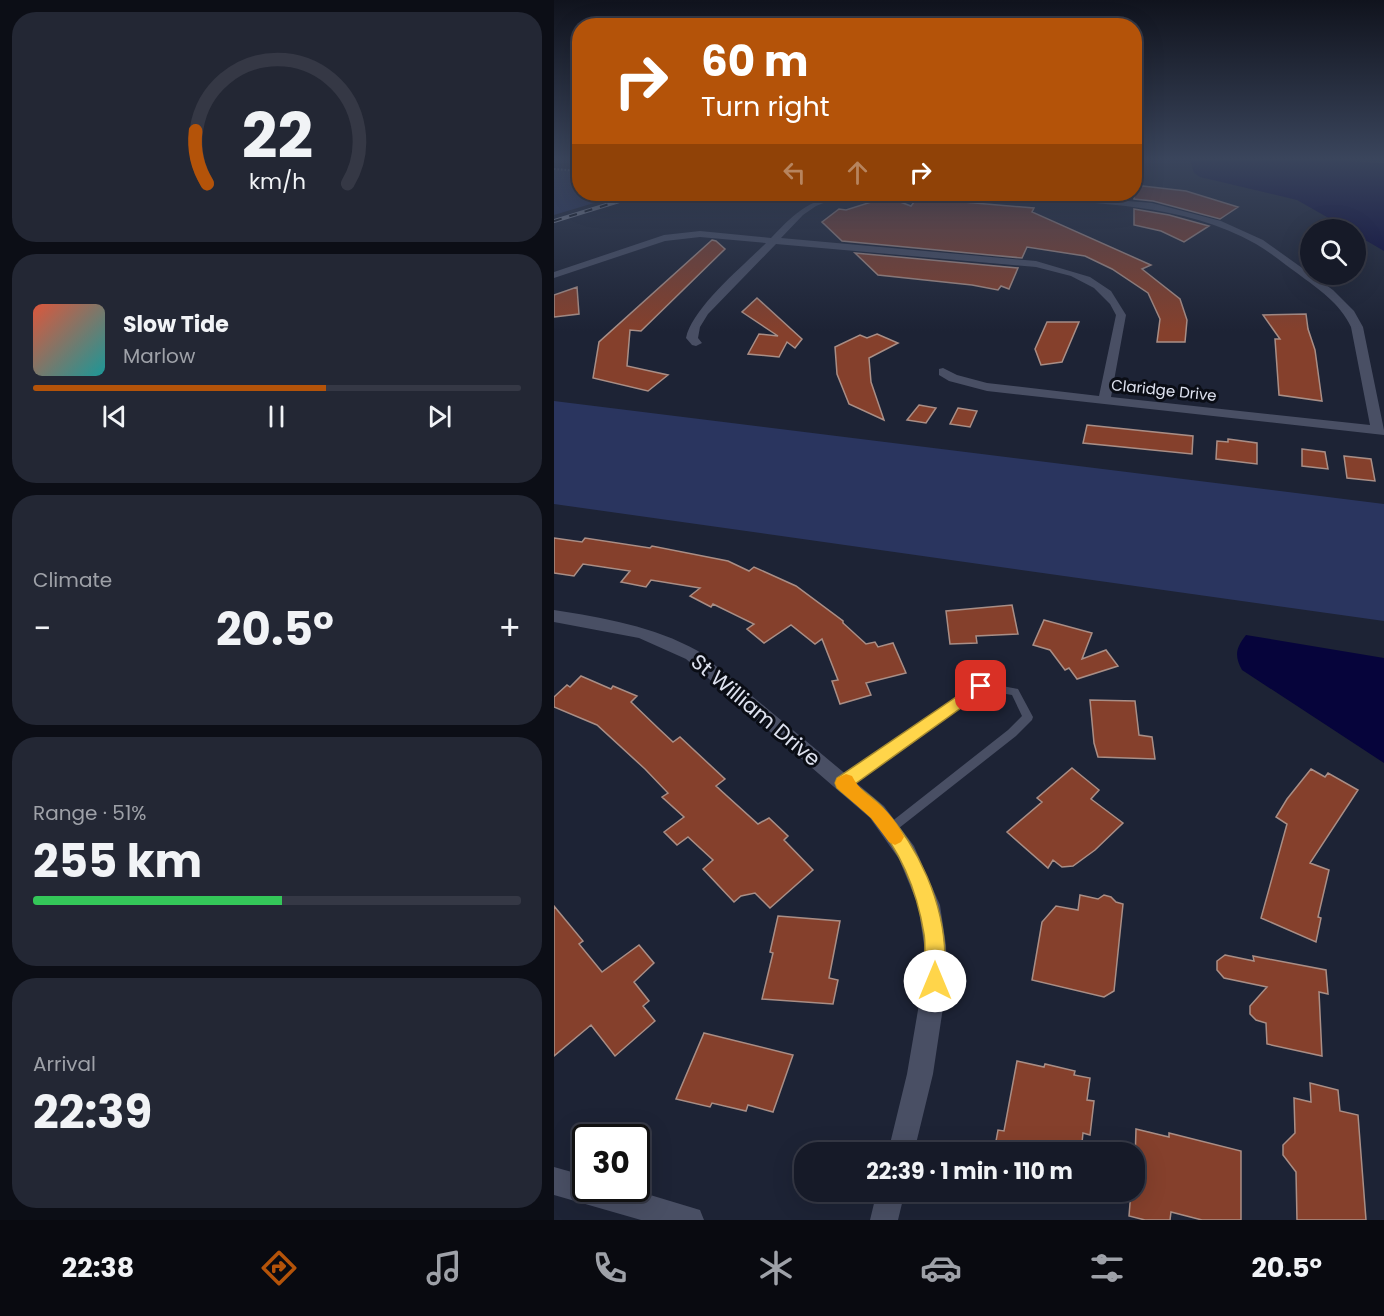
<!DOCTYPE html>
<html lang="en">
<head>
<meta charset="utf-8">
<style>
	body { margin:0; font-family:Poppins,sans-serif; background:#232734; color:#f1f3f6; height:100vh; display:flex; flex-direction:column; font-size:22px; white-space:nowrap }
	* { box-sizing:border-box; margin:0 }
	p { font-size:20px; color:#9ea1a8 }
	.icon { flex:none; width:33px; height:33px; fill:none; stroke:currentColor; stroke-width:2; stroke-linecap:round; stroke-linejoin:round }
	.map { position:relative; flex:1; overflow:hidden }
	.details { display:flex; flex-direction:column; gap:12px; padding:12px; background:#0c0e16; width:554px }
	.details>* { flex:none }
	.hud { position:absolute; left:18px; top:18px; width:570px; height:183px; border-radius:24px; box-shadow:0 6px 24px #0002,0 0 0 2px #353845; background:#b45309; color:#fff; overflow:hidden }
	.buttons { position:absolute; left:746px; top:219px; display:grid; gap:12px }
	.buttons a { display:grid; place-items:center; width:66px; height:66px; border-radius:50%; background:#161a28; box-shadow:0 6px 24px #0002,0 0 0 2px #353845; font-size:30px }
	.speed { position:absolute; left:18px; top:1124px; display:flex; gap:12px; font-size:30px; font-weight:700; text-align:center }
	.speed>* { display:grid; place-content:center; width:78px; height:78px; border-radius:50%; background:#161a28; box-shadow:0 6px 24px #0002,0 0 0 2px #353845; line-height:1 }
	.speed .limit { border:3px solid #111; border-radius:9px; background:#fff; color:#111 }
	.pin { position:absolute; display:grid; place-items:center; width:51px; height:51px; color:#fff; margin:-26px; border-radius:12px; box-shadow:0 3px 9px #0006 }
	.me { position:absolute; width:66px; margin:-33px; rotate:0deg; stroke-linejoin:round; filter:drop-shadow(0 0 4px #0008) }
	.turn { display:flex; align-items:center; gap:21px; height:126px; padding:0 30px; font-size:27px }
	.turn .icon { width:78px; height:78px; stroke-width:2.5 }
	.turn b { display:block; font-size:42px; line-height:51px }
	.lanes { display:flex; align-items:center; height:57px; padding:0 30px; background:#0003; justify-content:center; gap:30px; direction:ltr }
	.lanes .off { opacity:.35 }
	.big { font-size:45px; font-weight:700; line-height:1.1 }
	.details .card { flex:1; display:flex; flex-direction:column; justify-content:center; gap:9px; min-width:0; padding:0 21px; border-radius:24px; background:#232734 }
	.details .dial { align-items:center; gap:0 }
	.dial svg { height:156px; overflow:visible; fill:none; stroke:#353845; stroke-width:7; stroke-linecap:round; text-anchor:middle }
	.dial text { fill:#f1f3f6; stroke:none }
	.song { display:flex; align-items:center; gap:18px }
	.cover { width:72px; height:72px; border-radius:9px; background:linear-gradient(135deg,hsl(10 70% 55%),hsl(180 70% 35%)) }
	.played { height:6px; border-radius:3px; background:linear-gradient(90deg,#b45309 60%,#353845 60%) }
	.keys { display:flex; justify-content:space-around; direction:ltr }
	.heat { display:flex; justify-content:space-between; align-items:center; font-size:33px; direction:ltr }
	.charge { height:9px; border-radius:4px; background:linear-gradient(90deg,#34c759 51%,#353845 0) }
	.trip { position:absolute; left:240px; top:1142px; width:351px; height:60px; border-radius:24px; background:#161a28; box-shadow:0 6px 24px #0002,0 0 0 2px #353845; font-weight:700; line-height:60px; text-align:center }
	.tabs { display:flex; height:96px; justify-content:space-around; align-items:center; background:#090a10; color:#9ea1a8 }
	.tabs .icon { width:42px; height:42px }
	.tabs .on { color:#b45309 }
	.tabs b { font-size:27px; color:#f1f3f6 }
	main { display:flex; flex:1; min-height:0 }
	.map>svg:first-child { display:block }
	.green { fill:#2a355f }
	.water { fill:#06043b }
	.building { fill:#85402c; stroke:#a98e86; stroke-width:1.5 }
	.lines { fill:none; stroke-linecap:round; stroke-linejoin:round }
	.path { stroke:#757a8a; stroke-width:2; stroke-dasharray:1.5 2; stroke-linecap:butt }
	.service { fill:#494f64; fill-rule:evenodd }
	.minor { fill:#494f64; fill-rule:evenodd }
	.rail-casing { stroke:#878c9b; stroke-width:4 }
	.rail { stroke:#0a0d15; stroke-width:2; stroke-dasharray:8; stroke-linecap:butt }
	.route { fill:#ffd54a; stroke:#a68a30; stroke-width:1.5 }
	.slow { fill:#f59e0b }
	.labels { text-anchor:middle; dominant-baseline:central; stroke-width:6; stroke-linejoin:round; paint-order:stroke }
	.far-street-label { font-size:15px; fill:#dee2ef; stroke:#0a0d15 }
	.near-street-label { font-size:21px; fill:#dee2ef; stroke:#0a0d15 }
</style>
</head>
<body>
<main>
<section class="details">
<div class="card dial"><svg viewBox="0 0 100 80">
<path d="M14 69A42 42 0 1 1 86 69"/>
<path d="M14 69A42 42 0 0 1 8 42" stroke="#b45309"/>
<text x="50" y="56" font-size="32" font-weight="700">22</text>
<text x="50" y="72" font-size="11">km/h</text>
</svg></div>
<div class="card">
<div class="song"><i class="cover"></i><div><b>Slow Tide</b><p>Marlow</p></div></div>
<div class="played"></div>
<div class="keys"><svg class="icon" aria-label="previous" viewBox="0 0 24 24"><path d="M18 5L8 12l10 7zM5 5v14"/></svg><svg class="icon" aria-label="pause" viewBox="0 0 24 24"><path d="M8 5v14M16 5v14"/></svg><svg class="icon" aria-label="next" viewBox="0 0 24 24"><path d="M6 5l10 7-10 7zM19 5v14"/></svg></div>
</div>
<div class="card"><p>Climate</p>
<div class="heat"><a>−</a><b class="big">20.5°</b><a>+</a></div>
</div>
<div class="card"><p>Range · 51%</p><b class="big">255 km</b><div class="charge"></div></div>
<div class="card"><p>Arrival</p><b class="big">22:39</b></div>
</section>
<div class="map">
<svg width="831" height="1220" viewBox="0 0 831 1220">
	<rect width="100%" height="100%" fill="#1d2335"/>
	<!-- green -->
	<path class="green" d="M0 168 25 170 26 194H70L0 215Z
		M0 401 830 504V621L0 504Z"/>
	<!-- water -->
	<path class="water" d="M636 160H763L830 163V251L801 234V230L794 229 743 200 646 177 640 173Z
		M692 635 830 658V763L688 670C680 655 682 648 692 635Z"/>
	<!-- building -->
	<path class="building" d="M580 185 632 191 684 207 666 219 599 201 580 199Z
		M333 197 357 206 363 198 480 208 478 212 597 265 588 269 626 299 633 320 631 342H603L606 319 594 293 558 269 531 256 473 247 468 258 288 241 268 222 285 209 292 210Z
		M580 209 615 215 655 226 630 242 607 231 580 225Z
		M158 240 162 241 171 249 87 331 76 330 73 366 114 375 94 391 39 378 45 342Z
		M301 253 464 268 455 289 447 286 444 290 418 285 324 275Z
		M23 287 25 314 0 317V295Z
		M203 298 248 339 241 348 233 342 225 357 194 354 205 334 224 336 188 312Z
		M752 314 754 329 761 350 768 401 725 395 721 339H726L709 315Z
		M493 322H525L508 362 487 365 481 349Z
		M323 334 344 343 315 358 317 382 330 420 295 404 283 374 281 347 306 335 313 338Z
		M365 405 382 408 372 423 353 420Z
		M404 408 423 411 416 427 396 424Z
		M533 425 639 436 638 454 529 443Z
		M674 439 703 443V464L662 459 663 441 674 442Z
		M748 449 771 452 774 469 748 466Z
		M790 456 817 459 821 481 793 478Z
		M0 538 28 542 31 538 96 548 98 546 174 561 195 571 200 567 242 586 289 621V623L312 644 321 642 324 647 339 643 352 673 312 683 317 695 286 704 278 681 284 680 268 639 261 644 237 625 210 643 193 629 200 624 159 604 157 607 136 596 146 588 97 580 92 587 67 582 76 571 29 564 20 576 0 573Z
		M458 605 464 634 422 636 423 643 396 644 392 611Z
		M490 620 538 633 528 659 552 650 564 666 523 679 515 668 511 670 496 650 479 645Z
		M27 676 57 689 59 686 83 696 77 702 104 728 119 742 126 737 171 779 162 786 204 824 215 818 234 836 230 840 259 870 216 908 201 893 187 896 180 902 149 869 159 860 134 837 123 845 110 832 130 817 108 797 114 793 91 769 43 725 0 707V697L13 685 16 687Z
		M536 700 581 701 585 735 598 737 601 759 544 757 540 743Z
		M518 768 545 790 537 799 569 823 541 850 519 866 508 867 499 860 494 868 453 832 488 802 483 798Z
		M757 769 771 777 774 773 804 790 756 863 775 870 764 917 767 918 762 942 707 918 733 824 722 817 733 799Z
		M526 895 544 899 550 895 557 897 562 902 569 904 560 991 550 997 478 980 488 922 502 906 524 910Z
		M0 906 29 941 25 944 48 972 85 945 100 963 80 982 95 1001 89 1006 101 1021 61 1056 37 1025 0 1056Z
		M224 916 286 921 275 978 284 980 279 1004 208 999 219 953 216 952Z
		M671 955 700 961 699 956 772 970 774 994 765 992 768 1056 713 1044 712 1023 702 1020 696 1014V1006L713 987 670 978 663 970V961Z
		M150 1033 239 1055 219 1112 194 1105 192 1111 158 1103 156 1107 122 1099Z
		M463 1061 490 1067 491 1064 521 1071 520 1075 536 1078 533 1100 540 1101 536 1135 529 1133 527 1152H440L444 1130 450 1131Z
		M756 1083 784 1090 786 1111 804 1115 812 1220H743L742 1172 729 1155V1145L741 1133 740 1098 757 1102Z
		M582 1129 615 1137V1133L687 1151V1220H648L617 1212 616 1220H591L575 1216 577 1191H580Z"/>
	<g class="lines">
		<!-- path -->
		<path class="path" d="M0 169 26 171"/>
		<!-- service -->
		<path class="service" d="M427 682 464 689 479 717 478 720 462 736 340 832 336 834 332 832 330 829 332 826 454 730 468 716 458 695 429 690 293 786 289 788 285 786 284 783 285 780Z"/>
		<!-- minor -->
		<path class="minor" d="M281 194H292L262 206 249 215 227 238 482 261 536 277 557 291 572 315 557 397 816 425 797 327C786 303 764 289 743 273 730 264 716 252 702 244 630 203 542 204 462 197L458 194H486L598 203 667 221 709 240 779 290 800 311 809 327 831 435 433 391 395 381 385 375V369L389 368 403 375 433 383 545 396 562 315 556 304 540 288 517 276 482 267 222 244 154 314 146 327 144 338 148 343 142 346 138 345 132 338C138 308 189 266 212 243L146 237 111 241 0 278V272L110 235 146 231 217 238C240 214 249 205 281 194Z
			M0 610C50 618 99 626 144 651L330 806 360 846 386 905 392 945 393 981 379 1074 360 1152H334L353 1074 369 981 370 945 364 905 345 859 316 818 132 659 85 638 0 622Z
			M0 1167 32 1176V1188H73L146 1210 150 1220H87L0 1195Z
			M323 1191H351L344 1220H316Z"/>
		<!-- rail casing -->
		<g class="rail-casing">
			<path id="rail" d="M0 221 88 194"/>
		</g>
		<!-- rail -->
		<use href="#rail" class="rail"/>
	</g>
	<!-- sky -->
	<linearGradient id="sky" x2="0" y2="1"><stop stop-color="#10131d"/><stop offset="0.48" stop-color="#3a455c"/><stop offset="1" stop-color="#3a455c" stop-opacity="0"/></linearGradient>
	<rect width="831" height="331" fill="url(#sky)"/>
	<!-- route -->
	<path class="route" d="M427 680 432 682 434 686 432 690 301 784C310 792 321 799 329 808 365 847 390 903 391 956 391 967 392 978 388 988L381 991 374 988C367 972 373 951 370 934 363 891 347 851 318 818 308 807 294 798 283 788L281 783 283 778Z"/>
	<!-- slow -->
	<path class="slow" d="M292 774 298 776C304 789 316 796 327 806 336 814 345 826 350 837L347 842 341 845 335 842 317 818 283 788 281 783 283 778Z"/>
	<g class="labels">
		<!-- far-street labels -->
		<g class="far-street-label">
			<text transform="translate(610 390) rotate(6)">Claridge Drive</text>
		</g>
		<!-- near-street labels -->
		<g class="near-street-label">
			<text transform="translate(202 710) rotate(40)">St William Drive</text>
		</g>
	</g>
</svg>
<div class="buttons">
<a><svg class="icon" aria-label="search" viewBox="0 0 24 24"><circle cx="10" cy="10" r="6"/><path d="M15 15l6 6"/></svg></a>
</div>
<div class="speed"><div class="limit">30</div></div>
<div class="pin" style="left:427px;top:686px;background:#d93025"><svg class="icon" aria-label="arrive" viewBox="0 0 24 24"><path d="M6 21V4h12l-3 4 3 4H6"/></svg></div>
<svg class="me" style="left:381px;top:981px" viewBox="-20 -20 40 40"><circle r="19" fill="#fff"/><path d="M0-13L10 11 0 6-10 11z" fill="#ffd54a"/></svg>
<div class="trip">22:39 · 1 min · 110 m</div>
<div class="hud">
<div class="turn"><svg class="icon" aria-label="right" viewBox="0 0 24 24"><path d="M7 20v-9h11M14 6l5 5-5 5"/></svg><div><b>60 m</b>Turn right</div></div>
<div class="lanes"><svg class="icon off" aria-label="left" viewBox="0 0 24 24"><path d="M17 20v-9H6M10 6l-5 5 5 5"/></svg><svg class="icon off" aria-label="ahead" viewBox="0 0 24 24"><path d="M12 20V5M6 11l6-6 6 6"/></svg><svg class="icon" aria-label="right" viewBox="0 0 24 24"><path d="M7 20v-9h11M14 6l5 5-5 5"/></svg></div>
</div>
</div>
</main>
<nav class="tabs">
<b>22:38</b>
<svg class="icon on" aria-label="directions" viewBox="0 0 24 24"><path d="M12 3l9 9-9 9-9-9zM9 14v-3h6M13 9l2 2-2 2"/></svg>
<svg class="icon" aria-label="music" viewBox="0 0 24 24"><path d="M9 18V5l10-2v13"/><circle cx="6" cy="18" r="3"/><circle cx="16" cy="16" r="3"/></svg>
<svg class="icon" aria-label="phone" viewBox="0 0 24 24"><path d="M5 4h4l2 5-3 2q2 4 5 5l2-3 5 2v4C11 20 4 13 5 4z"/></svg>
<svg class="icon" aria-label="climate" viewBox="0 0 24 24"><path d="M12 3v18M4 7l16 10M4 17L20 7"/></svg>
<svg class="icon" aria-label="car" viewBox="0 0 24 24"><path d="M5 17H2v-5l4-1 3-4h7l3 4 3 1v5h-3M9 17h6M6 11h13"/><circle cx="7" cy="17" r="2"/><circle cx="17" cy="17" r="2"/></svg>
<svg class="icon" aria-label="filters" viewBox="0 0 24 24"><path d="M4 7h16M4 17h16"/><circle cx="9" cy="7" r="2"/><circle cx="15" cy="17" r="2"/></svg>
<b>20.5°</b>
</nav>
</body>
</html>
